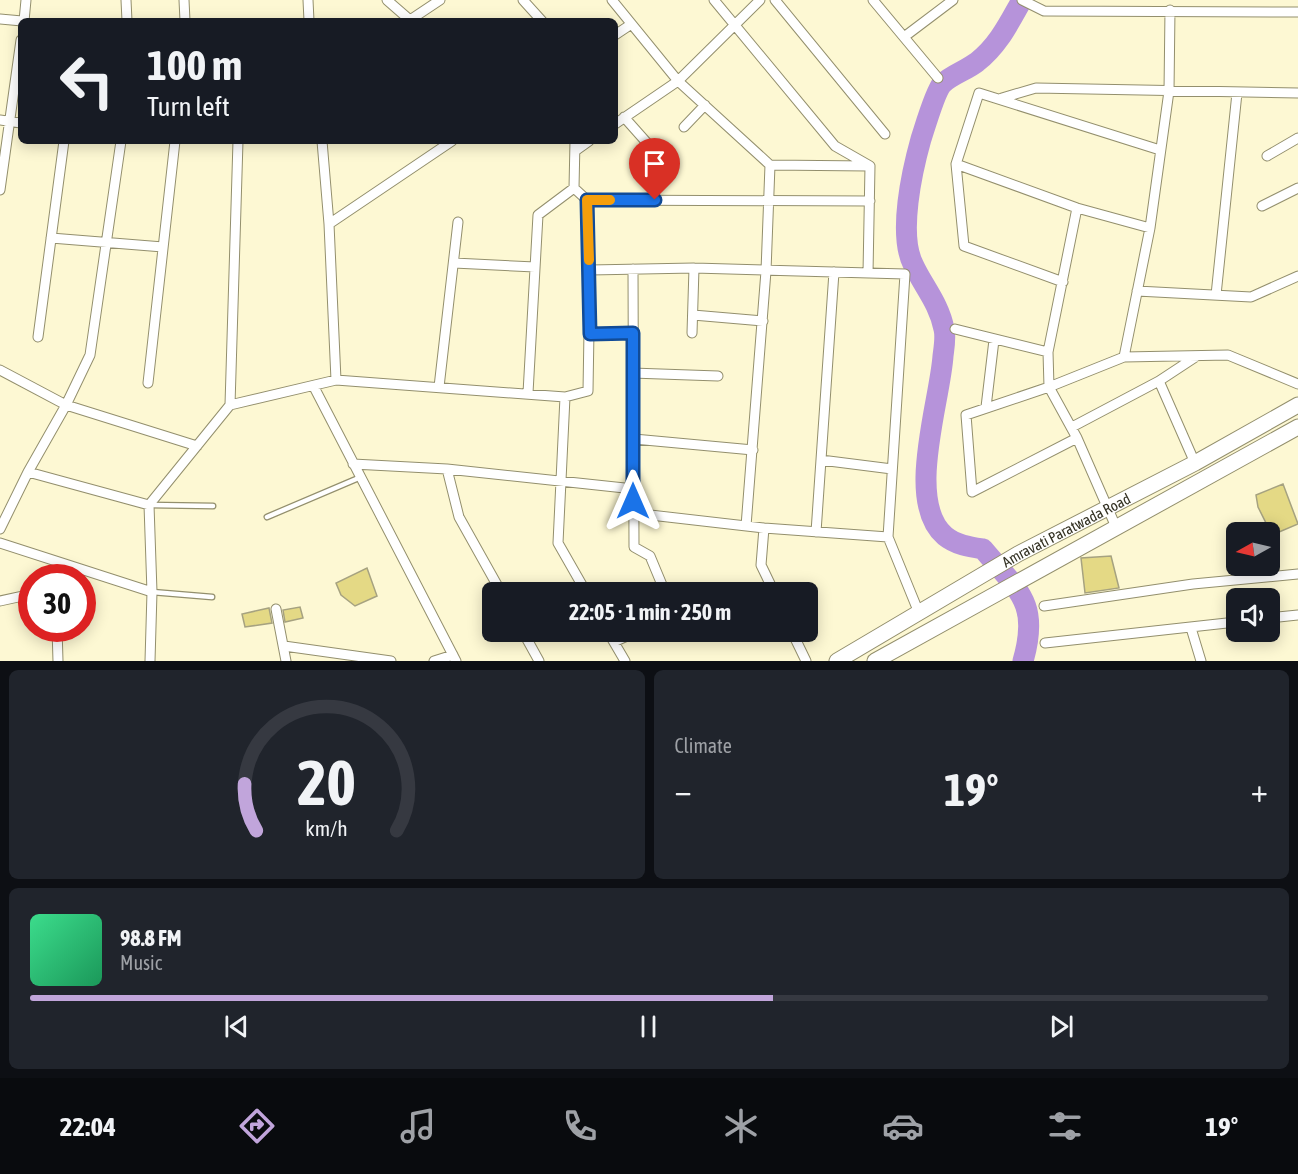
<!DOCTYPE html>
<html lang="en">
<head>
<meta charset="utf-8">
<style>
	body { margin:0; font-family:"Asap Condensed",sans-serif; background:#20242c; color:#f1f3f6; height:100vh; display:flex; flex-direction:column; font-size:22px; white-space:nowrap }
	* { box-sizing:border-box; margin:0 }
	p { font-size:20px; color:#9ea1a6 }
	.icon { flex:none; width:33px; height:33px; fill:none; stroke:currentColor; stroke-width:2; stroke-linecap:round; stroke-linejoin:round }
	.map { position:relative; height:661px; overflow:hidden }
	.panel { display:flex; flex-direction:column; gap:9px; padding:9px; background:#0d0f14; flex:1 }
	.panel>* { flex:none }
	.banner { position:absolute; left:18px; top:18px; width:600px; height:126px; border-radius:9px; box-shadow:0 3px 15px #0003; background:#171b24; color:#f1f3f6; overflow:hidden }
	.needle { width:39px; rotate:262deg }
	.controls { position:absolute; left:1226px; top:522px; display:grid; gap:12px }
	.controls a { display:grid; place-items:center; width:54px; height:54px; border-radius:9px; background:#171b24; box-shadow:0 3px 15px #0003; font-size:30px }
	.speed { position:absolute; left:18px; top:564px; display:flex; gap:12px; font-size:30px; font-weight:700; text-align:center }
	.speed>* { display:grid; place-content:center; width:78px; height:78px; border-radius:50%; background:#171b24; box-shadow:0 3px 15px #0003; line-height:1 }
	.speed .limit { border:9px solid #d22; background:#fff; color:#111 }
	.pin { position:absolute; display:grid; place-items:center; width:51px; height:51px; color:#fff; margin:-62px -26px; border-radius:50% 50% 50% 0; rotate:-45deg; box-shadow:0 0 6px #0007 }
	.pin .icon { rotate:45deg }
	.me { position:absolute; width:66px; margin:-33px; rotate:0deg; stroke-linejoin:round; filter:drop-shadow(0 0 4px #0008) }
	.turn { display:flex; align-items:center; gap:21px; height:126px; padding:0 30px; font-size:27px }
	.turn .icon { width:78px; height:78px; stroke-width:2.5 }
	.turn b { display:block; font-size:42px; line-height:51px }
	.big { font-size:45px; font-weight:700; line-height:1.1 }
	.panel .tile { flex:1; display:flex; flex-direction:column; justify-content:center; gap:9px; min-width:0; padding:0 21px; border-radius:9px; background:#20242c }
	.panel .dial { align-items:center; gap:0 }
	.dial svg { height:156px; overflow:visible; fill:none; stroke:#363941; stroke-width:7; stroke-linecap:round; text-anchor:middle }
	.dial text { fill:#f1f3f6; stroke:none }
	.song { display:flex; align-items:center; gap:18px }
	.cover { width:72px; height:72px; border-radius:9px; background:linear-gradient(135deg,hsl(150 70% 55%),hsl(150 70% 35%)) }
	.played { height:6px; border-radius:3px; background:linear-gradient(90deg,#c1a5db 60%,#363941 60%) }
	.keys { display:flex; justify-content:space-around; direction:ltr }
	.heat { display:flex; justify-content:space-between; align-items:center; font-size:33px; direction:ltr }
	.panel .tiles { flex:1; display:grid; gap:9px; grid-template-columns:1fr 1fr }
	.tile:last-child { grid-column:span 2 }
	.trip { position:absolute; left:482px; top:582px; width:336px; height:60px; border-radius:9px; background:#171b24; box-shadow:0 3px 15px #0003; font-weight:700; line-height:60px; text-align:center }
	.menu { display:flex; height:96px; justify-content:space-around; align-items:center; background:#090b0e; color:#9ea1a6 }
	.menu .icon { width:42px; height:42px }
	.menu .current { color:#c1a5db }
	.menu b { font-size:27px; color:#f1f3f6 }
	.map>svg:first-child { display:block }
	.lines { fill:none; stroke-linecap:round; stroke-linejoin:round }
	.river { stroke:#b693da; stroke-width:21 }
	.building { fill:#e4d985; stroke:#a6a280; stroke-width:1.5 }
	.service-casing { stroke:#938f6d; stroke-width:7 }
	.minor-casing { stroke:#938f6d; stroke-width:11 }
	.primary-casing { stroke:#938f6d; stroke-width:17 }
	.service { stroke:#fff; stroke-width:4.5 }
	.minor { stroke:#fff; stroke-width:9 }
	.primary { stroke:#fff; stroke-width:15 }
	.route-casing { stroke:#114b97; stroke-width:15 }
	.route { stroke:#1a73e8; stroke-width:10 }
	.slow { stroke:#f59e0b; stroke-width:10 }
	.labels { text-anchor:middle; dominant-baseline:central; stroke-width:5; stroke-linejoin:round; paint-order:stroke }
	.street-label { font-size:15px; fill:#333123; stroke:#fff }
</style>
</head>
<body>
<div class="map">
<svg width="1298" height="661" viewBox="0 0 1298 661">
	<rect width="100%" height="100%" fill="#fdf8d3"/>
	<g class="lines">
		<!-- river -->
		<path class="river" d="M1022 0C1009 23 998 46 977 62 967 70 951 75 942 84 935 92 925 127 921 139 912 171 898 234 913 264 923 286 939 303 944 329 946 337 944 348 943 356 940 402 905 502 945 536 956 545 970 547 983 549 1018 591 1040 602 1023 661"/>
	</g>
	<!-- building -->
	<path class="building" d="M1283 484 1298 524 1272 535 1258 507 1256 495Z
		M1111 556 1119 588 1085 593 1081 558Z
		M367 568 377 596 355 606 341 595 336 583Z
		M300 607 303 618 285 622 283 610Z
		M269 608 272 623 245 627 242 614Z"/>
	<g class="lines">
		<!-- service casing -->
		<g class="service-casing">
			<path id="service" d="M150 505 213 506
				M267 517 361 477
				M152 592 212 597"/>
		</g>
		<!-- minor casing -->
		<g class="minor-casing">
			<path id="minor" d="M126 0 127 21
				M184 0 185 21
				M308 0 309 21
				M387 0 411 21
				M523 0 542 21
				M612 0 678 81 770 165 766 271 746 526
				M714 0 835 146 870 166
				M775 0 885 134
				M873 0 938 78
				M1022 0 1044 11 1298 12
				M0 19 22 21
				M410 20 440 0
				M24 21 26 0
				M615 35 630 25
				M904 37 953 0
				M1002 98 1036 88 1298 93
				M624 117 648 144
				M0 120 21 123
				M615 124 678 81 760 0
				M684 127 705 105
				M322 141 329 224 336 380
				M575 151 589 141
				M1267 156 1298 138
				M956 164 1077 208 1150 228
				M770 165 868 166
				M0 190 21 40
				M587 200 870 201
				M1262 206 1298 188
				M1077 208 1048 352 1049 387 1077 438 1116 527
				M329 224 452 141
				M51 238 163 247
				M454 263 535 267
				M633 269 634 547 650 556 665 592
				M590 270 694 268 905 274 888 537 919 613
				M868 273 870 166
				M1063 282 964 246 956 164 979 93 1160 150
				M1137 291 1251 297 1298 276
				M1216 295 1237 93
				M693 315 763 321
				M955 329 1048 352
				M692 333 694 268
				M590 334 633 333
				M38 337 64 141
				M1124 357 1150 228 1169 91 1170 10
				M0 370 66 405 197 446
				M632 373 718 376
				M148 383 175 141
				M314 387 456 661
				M439 387 458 222
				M528 393 538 215 574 188 575 141
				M565 397 588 391 590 270 587 200 574 188
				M230 405 238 141
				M986 407 994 340
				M1072 427 1159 381
				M1077 438 972 492 966 415 1049 387 1124 357 1228 355 1298 384
				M634 439 753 450
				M821 460 892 469
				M1195 463 1159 381 1197 356
				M353 464 447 469 634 489
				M447 469 459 517 501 592
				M28 472 149 505
				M633 513 764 528 888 537
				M764 528 761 565 774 592
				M0 529 28 472 66 405 90 355 121 141
				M816 532 834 272
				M0 543 152 592
				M0 601 32 594
				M1044 606 1193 584 1298 574
				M276 609 286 661
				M1269 618 1298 615
				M57 628 58 661
				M1191 628 1201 661
				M523 632 539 661
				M608 632 625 661
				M792 632 806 661
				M614 642 636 632
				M1045 643 1236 622
				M284 646 391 661
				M150 661 152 592 149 505 230 405 336 380 565 397 558 543 586 592
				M434 661 453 655"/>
		</g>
		<!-- primary casing -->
		<g class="primary-casing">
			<g id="primary">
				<path id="s1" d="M837 661 1018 554 1195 463 1298 405"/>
				<path d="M875 661 1298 427"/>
			</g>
		</g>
		<!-- service -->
		<use href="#service" class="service"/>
		<!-- minor -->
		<use href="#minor" class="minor"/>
		<!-- primary -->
		<use href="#primary" class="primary"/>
	</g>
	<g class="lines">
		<!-- route casing -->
		<g class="route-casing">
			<path id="route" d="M633 501V333L590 334 587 200H655"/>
		</g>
		<!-- route -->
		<use href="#route" class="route"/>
		<!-- slow -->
		<path class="slow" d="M589 260 587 200H610"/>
	</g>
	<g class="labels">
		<!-- street labels -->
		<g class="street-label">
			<text stroke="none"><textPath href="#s1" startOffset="264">Amravati Paratwada Road</textPath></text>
		</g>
	</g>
</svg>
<div class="controls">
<a><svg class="needle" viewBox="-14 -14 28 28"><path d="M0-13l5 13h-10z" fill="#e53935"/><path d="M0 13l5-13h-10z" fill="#9ea1a6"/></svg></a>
<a><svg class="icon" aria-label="sound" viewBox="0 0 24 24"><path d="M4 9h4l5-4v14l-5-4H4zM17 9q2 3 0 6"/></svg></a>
</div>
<div class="speed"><div class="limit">30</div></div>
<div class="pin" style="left:655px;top:200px;background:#d93025"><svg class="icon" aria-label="arrive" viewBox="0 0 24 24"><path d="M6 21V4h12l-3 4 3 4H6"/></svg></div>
<svg class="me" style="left:633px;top:501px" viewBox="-20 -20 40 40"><path d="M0-17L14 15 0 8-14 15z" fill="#1a73e8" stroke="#fff" stroke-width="4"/></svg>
<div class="trip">22:05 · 1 min · 250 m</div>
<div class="banner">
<div class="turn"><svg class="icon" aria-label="left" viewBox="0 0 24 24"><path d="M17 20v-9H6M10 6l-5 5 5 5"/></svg><div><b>100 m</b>Turn left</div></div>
</div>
</div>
<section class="panel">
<div class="tiles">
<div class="tile dial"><svg viewBox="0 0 100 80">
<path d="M14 69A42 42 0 1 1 86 69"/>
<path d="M14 69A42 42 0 0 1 8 45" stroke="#c1a5db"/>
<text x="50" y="56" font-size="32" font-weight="700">20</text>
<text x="50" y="72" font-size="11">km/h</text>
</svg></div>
<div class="tile"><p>Climate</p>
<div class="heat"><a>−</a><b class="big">19°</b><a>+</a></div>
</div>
<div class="tile">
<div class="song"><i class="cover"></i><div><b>98.8 FM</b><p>Music</p></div></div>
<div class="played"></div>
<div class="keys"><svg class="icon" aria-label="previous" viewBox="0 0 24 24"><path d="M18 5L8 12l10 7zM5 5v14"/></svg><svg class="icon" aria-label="pause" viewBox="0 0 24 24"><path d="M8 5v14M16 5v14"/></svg><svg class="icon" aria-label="next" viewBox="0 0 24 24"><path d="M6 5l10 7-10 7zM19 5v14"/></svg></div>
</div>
</div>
</section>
<nav class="menu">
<b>22:04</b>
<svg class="icon current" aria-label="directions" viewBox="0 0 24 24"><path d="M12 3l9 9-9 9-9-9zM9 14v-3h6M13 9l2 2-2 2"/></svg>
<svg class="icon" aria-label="music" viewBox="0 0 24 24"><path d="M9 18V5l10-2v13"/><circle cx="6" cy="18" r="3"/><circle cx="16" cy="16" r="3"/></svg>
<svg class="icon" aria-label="phone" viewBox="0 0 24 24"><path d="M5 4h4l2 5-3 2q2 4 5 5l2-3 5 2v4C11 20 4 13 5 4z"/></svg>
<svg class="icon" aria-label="climate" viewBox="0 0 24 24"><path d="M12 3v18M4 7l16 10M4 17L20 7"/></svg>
<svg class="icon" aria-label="car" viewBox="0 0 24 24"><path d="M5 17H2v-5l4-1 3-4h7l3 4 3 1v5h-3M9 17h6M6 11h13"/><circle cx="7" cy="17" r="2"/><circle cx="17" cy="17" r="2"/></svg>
<svg class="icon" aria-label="filters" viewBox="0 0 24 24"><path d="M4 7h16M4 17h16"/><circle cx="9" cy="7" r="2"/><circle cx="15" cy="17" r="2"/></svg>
<b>19°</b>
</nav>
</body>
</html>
